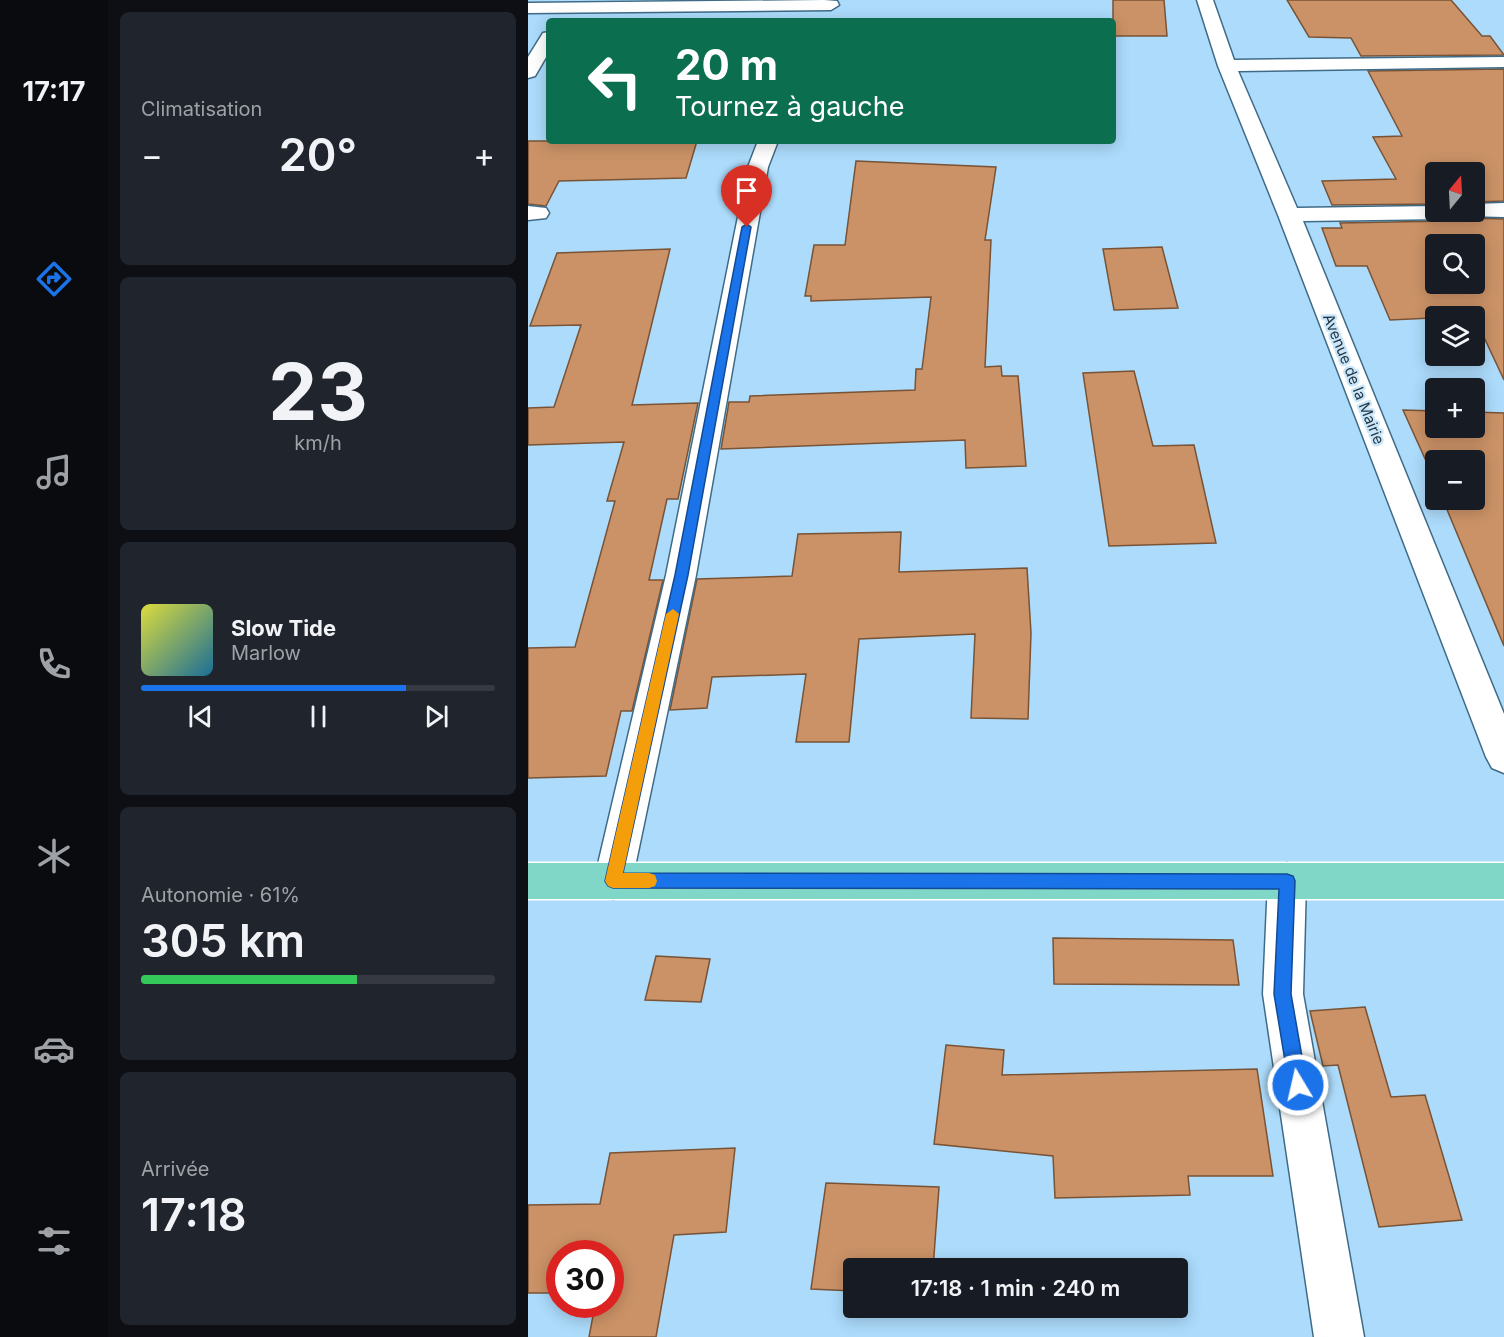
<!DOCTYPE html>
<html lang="fr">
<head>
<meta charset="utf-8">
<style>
	body { margin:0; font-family:Inter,sans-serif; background:#20242c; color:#f1f3f6; height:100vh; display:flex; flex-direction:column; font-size:22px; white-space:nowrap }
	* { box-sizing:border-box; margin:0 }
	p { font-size:20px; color:#9ea1a6 }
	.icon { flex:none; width:33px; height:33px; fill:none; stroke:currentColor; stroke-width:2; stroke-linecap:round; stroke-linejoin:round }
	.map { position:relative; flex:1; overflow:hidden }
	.side { display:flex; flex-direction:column; gap:12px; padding:12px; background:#0d0f14; width:420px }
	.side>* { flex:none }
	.hud { position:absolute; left:18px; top:18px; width:570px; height:126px; border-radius:6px; box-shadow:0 3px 15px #0003; background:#0b6e4f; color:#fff; overflow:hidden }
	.needle { width:39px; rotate:18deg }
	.controls { position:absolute; left:897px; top:162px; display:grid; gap:12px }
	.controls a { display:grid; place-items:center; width:60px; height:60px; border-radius:6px; background:#171b24; box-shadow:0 3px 15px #0003; font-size:30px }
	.speed { position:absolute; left:18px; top:1240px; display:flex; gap:12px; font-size:30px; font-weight:700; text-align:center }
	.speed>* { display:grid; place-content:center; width:78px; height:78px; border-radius:50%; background:#171b24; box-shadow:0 3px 15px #0003; line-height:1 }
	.speed .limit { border:9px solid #d22; background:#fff; color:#111 }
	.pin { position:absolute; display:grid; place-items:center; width:51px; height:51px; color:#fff; margin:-62px -26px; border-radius:50% 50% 50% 0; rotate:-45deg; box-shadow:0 0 6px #0007 }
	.pin .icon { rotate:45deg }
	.me { position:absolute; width:66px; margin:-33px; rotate:351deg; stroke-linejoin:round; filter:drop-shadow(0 0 4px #0008) }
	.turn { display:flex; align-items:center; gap:21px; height:126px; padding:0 30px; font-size:27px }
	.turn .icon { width:78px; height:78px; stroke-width:2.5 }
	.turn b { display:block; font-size:42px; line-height:51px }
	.big { font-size:45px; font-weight:600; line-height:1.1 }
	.side .widget { flex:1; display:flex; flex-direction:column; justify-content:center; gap:9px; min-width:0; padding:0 21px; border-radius:9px; background:#20242c }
	.side .dial { align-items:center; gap:0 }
	.dial b { font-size:78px; line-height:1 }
	.song { display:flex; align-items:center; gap:18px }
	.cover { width:72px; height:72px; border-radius:9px; background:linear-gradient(135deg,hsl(60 70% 55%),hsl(200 70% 35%)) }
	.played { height:6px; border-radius:3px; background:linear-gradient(90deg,#1a73e8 75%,#363941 75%) }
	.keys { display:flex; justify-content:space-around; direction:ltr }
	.heat { display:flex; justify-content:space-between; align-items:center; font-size:33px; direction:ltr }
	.charge { height:9px; border-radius:4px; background:linear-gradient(90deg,#34c759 61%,#363941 0) }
	.trip { position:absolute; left:315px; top:1258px; width:345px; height:60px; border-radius:6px; background:#171b24; box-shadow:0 3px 15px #0003; font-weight:600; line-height:60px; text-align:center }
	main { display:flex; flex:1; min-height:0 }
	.dock { display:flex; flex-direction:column; width:108px; justify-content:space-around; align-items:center; background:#090b0e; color:#9ea1a6 }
	.dock .icon { width:42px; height:42px }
	.dock .selected { color:#1a73e8 }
	.dock b { font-size:27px; color:#f1f3f6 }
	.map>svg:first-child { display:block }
	.building { fill:#cb9267; stroke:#795336; stroke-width:1.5; fill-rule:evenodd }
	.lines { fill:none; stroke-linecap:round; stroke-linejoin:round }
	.minor-casing { stroke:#3f6b87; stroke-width:3 }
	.major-casing { stroke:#fff; stroke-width:3 }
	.minor { fill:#fff; fill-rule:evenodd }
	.major { fill:#80d6c7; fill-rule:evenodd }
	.route { fill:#1a73e8; stroke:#114b97; stroke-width:1.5 }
	.slow { fill:#f59e0b }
	.labels { text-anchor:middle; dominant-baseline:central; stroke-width:4.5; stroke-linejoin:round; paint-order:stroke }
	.far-street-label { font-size:15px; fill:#233643; stroke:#cae6f9 }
</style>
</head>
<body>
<main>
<nav class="dock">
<b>17:17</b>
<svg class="icon selected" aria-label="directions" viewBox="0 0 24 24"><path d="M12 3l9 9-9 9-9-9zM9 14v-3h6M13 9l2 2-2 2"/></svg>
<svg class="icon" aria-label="music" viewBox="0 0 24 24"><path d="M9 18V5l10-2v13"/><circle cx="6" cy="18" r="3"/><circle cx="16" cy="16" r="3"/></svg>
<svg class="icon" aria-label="phone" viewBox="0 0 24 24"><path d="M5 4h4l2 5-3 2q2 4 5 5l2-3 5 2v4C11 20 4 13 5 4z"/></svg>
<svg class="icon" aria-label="climate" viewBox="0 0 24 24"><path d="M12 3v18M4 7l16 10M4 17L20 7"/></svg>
<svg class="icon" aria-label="car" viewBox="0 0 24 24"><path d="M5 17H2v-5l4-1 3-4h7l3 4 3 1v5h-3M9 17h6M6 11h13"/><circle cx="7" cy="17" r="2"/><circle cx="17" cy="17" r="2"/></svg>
<svg class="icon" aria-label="filters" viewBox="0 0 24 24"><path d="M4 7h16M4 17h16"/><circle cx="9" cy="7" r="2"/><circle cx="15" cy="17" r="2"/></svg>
</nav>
<section class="side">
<div class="widget"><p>Climatisation</p>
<div class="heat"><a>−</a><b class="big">20°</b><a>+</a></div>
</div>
<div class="widget dial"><b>23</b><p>km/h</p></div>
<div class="widget">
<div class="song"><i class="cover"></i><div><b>Slow Tide</b><p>Marlow</p></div></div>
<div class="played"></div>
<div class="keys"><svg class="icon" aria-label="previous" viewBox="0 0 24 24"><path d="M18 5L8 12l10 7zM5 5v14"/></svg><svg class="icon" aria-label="pause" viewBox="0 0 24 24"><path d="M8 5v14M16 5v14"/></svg><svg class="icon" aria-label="next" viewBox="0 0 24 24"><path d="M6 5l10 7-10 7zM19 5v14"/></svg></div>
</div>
<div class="widget"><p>Autonomie · 61%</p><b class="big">305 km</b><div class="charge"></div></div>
<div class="widget"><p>Arrivée</p><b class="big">17:18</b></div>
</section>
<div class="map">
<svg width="976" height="1337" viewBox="0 0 976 1337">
	<rect width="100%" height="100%" fill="#acdbfb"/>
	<!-- building -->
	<path class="building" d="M585 0H636L639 36H585Z
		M759 0H923L954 36H962L976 55 833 56 823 38 781 37Z
		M976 69V201L946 202V172H908V204L804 205 794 181 868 179 845 137 874 136 840 71Z
		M0 141H169L158 178 31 181 18 206 0 204Z
		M328 161 468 167 457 240H463L457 367 473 366 474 376H490L498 466 438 468 437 440 193 449 201 402H221L222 396 387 390 388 369H394L403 297 283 301V296H277L286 245H317Z
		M930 212H933L938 218 976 219V380L946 316 862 320 839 266H808L794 228H814L812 223 918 221 927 218ZM908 244H946V284H908Z
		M634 247 650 308 586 310 575 249Z
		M142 249 104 405 170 403 150 499H139L121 580H135L104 711H93L78 776 0 778V648L47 647 87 501H79L96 442 0 445V408L26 407 53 325 2 326 29 253Z
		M606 371 625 446 666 445 688 543 581 546 555 373Z
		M875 410 908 411V428H946V412L976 413V646L915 500H946V460H908V483Z
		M373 532 371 572 499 568 503 633 500 719 443 718 447 634 331 639 321 742H268L278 674 184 677 179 708 142 710 169 579 264 576 270 534Z
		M525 938 705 940 711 985 526 984Z
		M128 956 182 959 173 1002 117 1000Z
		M837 1007 863 1097 897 1095 934 1220 851 1227 810 1065 795 1066 782 1011Z
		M418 1045 476 1050 474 1075 729 1069 745 1176H660L662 1195 527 1198 525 1156 406 1144Z
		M207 1148 198 1232 146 1235 128 1337H61L67 1305H82V1254H32V1293H0V1205L72 1204 82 1153Z
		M298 1183 411 1187 405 1269H326V1291L283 1289Z"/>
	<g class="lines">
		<!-- minor casing -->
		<g class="minor-casing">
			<path id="minor" d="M296 0 309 1 311 5 303 10 0 13V3Z
				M669 0H685L706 60 976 57V67L710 71 769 208 908 206V212H928L925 217 917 219 775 221 976 714V773L964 768 958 757 750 215 690 66Z
				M21 32V52L7 76 0 78V57L15 33Z
				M230 141H250L240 167 168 575 104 881 98 894 85 899 72 894 66 881 138 575 220 167Z
				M976 203V217L938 216 935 212H946V204Z
				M0 206 18 208 21 213 18 218 0 220Z
				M759 863 772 868 778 881 775 994 836 1337H786L735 994 740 881 746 868Z"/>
		</g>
		<!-- major casing -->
		<g class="major-casing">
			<path id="major" d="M0 863H976V899H0Z"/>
		</g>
		<!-- minor -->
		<use href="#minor" class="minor"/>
		<!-- major -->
		<use href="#major" class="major"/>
	</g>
	<!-- route -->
	<path class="route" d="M219 224 223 227 160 575 95 873 759 874 765 876 767 881 763 994 779 1085 776 1092 770 1094 763 1092 761 1085 746 994 751 889 85 888 80 886 77 881 147 575 214 227Z"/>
	<!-- slow -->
	<path class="slow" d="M145 609 151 614 95 873H121L127 875 129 881 127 886 121 888H85L80 886 77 881 138 614Z"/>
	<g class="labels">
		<!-- far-street labels -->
		<g class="far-street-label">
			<text transform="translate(826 379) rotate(68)">Avenue de la Mairie</text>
		</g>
	</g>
</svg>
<div class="controls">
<a><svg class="needle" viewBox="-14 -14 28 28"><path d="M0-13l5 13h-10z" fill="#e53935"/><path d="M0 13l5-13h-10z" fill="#9ea1a6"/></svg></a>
<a><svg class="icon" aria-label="search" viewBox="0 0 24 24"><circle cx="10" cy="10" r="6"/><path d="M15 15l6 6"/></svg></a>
<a><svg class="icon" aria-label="layers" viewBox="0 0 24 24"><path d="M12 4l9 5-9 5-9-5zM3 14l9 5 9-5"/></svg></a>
<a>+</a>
<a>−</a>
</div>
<div class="speed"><div class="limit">30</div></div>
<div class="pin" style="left:219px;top:227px;background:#d93025"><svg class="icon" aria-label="arrive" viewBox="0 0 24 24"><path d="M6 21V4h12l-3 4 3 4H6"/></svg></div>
<svg class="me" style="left:770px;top:1085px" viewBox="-20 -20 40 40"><circle r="17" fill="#1a73e8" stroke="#fff" stroke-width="3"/><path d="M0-11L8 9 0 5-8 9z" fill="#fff"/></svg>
<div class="trip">17:18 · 1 min · 240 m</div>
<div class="hud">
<div class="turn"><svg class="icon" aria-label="left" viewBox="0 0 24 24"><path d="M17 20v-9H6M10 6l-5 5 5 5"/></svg><div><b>20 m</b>Tournez à gauche</div></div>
</div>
</div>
</main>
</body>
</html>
